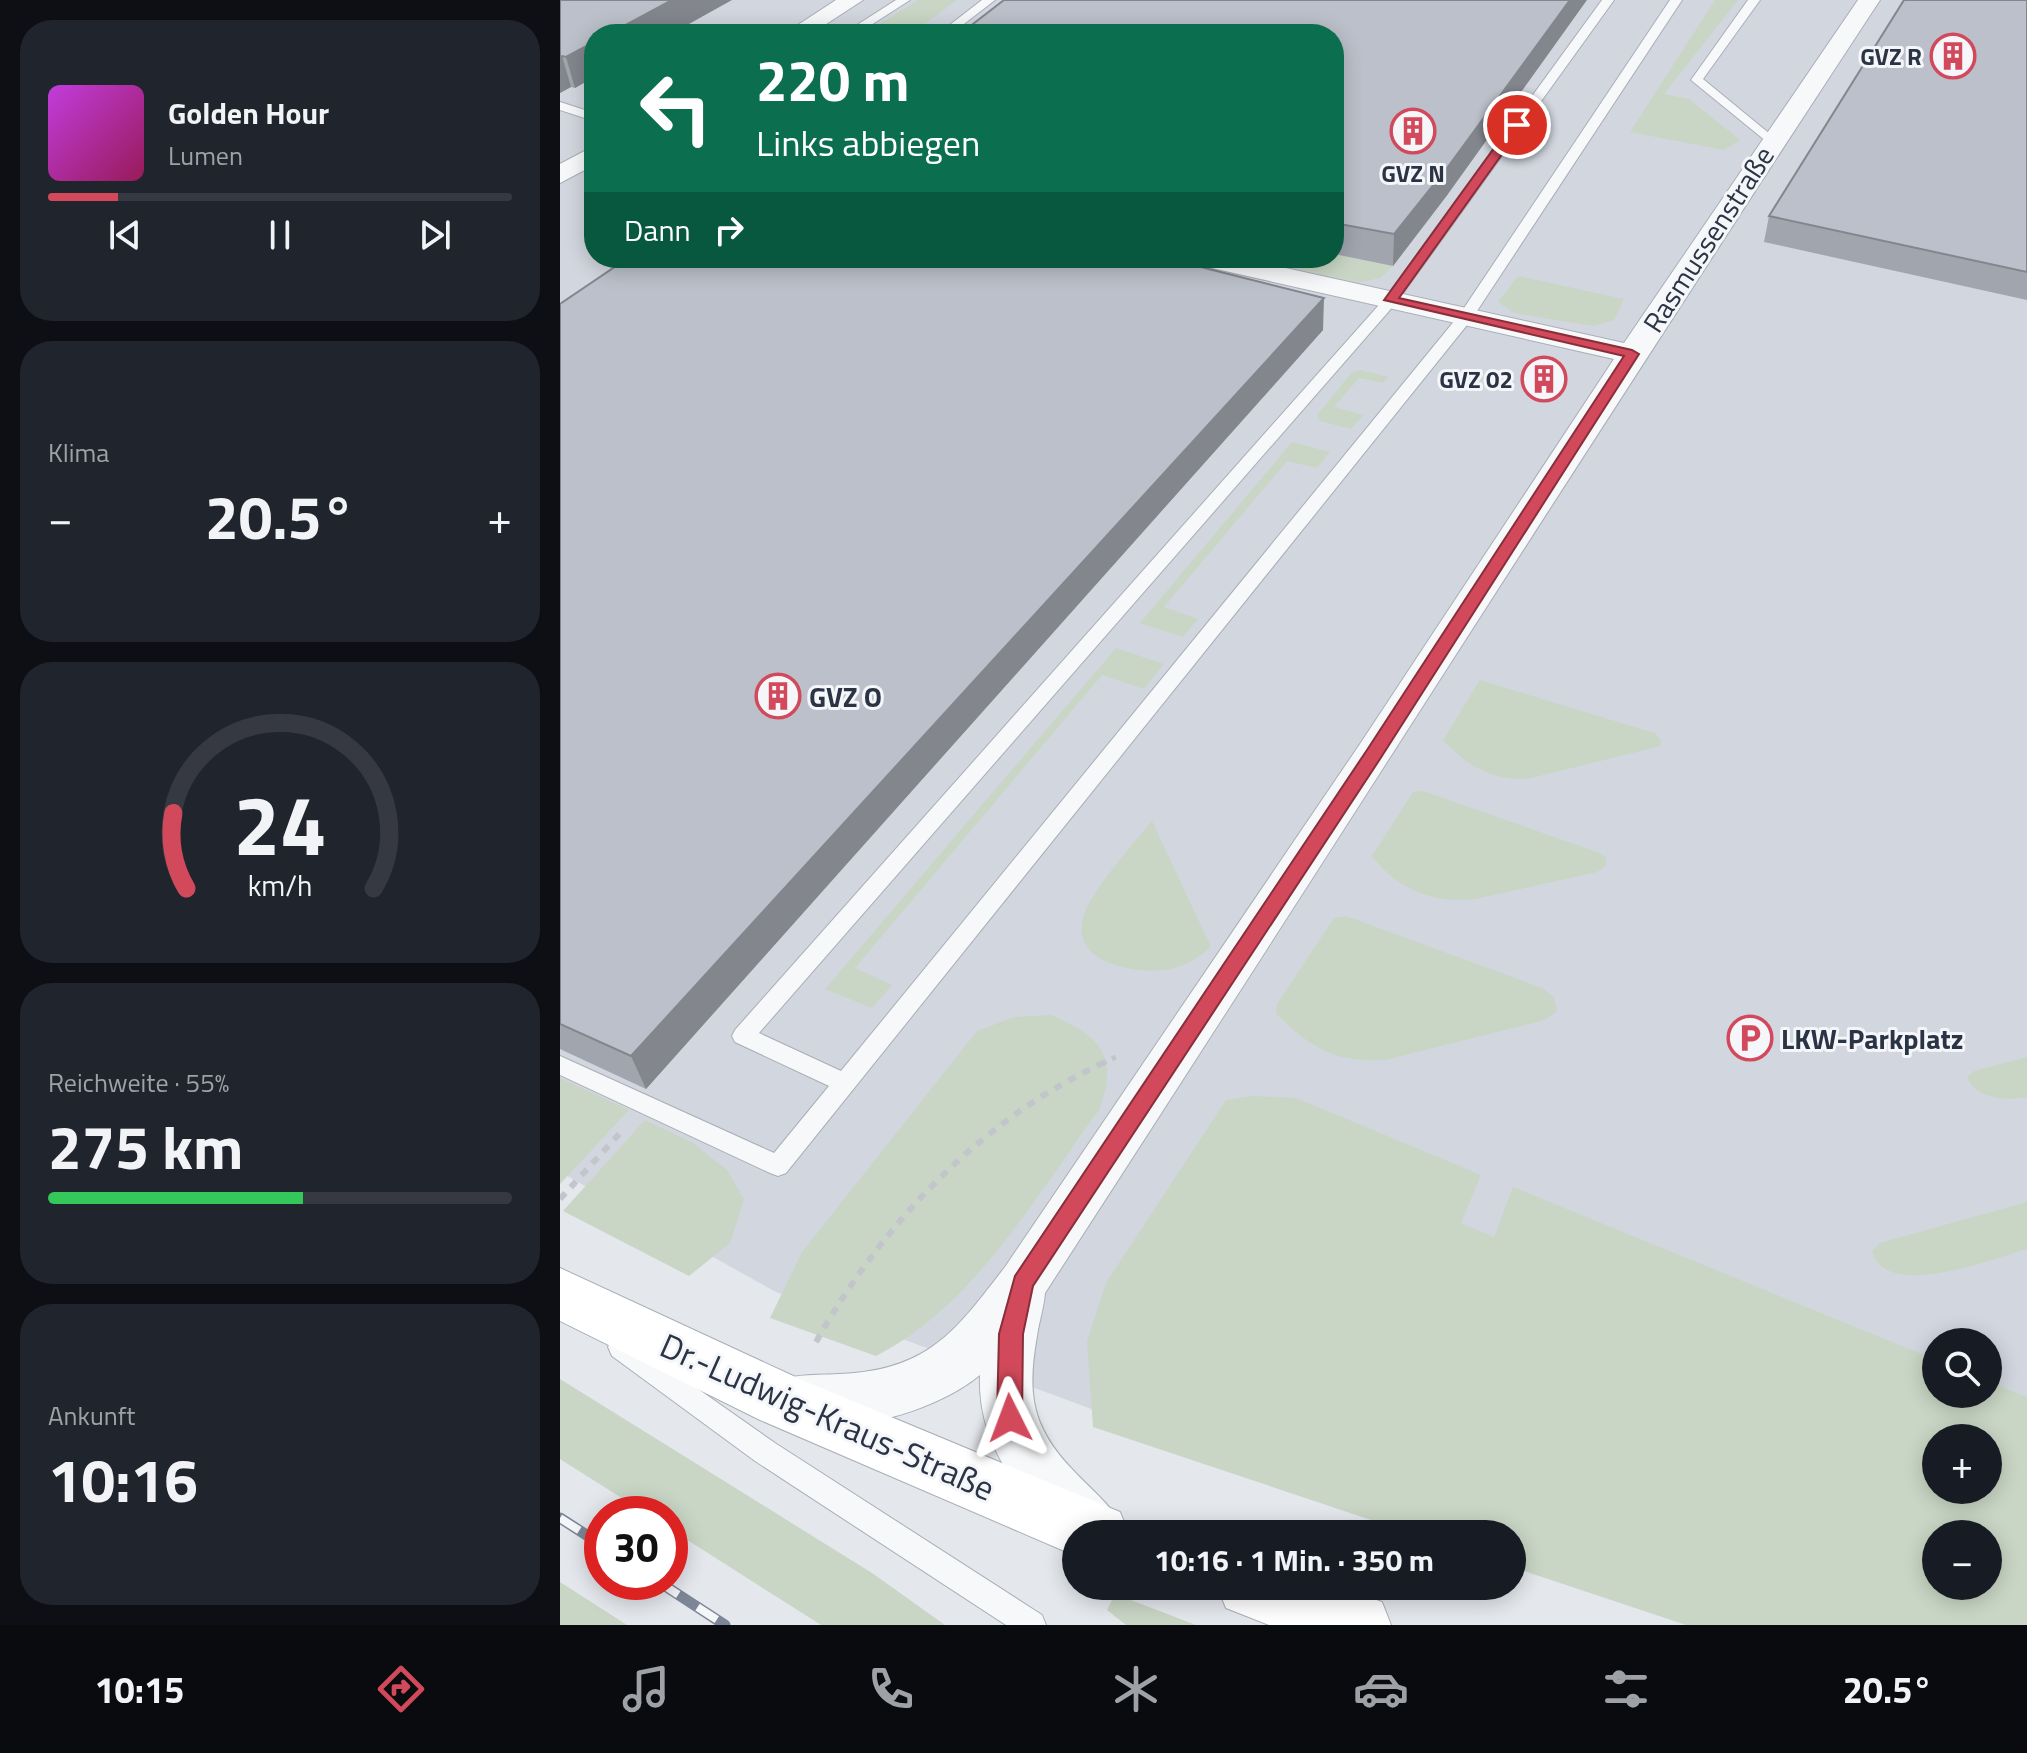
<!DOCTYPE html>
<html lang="de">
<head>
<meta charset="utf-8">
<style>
	body { margin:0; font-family:"Titillium Web",sans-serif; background:#20242c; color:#f1f3f6; height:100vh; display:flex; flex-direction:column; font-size:30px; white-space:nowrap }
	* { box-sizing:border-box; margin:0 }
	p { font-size:26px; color:#9ea1a6 }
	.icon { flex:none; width:44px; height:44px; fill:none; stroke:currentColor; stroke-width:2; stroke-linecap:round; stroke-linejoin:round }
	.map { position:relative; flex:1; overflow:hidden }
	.details { display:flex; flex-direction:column; gap:20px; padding:20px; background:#0d0f14; width:560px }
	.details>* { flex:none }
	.guide { position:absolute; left:24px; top:24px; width:760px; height:244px; border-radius:32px; box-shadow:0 4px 20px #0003; background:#0b6e4f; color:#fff; overflow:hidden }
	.fabs { position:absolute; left:1362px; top:1328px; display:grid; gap:16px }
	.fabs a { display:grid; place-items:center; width:80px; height:80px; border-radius:50%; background:#171b24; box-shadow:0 4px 20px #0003; font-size:40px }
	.speed { position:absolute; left:24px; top:1496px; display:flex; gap:16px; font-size:40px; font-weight:700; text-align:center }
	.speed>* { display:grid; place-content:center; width:104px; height:104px; border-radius:50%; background:#171b24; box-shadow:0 4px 20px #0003; line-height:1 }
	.speed .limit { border:12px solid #d22; background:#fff; color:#111 }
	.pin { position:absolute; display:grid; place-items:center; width:68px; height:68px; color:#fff; margin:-34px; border:4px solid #fff; border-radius:50%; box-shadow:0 2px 8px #0007 }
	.me { position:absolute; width:88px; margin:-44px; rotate:357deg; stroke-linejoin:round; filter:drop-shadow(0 0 6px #0008) }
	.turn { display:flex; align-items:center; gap:28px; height:168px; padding:0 40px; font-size:36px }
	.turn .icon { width:104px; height:104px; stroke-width:2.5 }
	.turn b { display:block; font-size:56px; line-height:68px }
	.then { display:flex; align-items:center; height:76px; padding:0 40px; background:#0003; gap:16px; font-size:30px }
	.big { font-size:60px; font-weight:700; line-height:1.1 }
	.details .tile { flex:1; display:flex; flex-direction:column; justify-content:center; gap:12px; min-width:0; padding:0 28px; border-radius:32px; background:#20242c }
	.details .dial { align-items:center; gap:0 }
	.dial svg { height:208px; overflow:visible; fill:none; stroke:#363941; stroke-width:7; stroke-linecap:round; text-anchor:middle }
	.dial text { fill:#f1f3f6; stroke:none }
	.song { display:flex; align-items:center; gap:24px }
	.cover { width:96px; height:96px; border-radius:12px; background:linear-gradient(135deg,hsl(290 70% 55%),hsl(330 70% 35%)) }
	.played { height:8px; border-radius:4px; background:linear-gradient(90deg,#d1495b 15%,#363941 15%) }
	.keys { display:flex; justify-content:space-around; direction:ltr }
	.heat { display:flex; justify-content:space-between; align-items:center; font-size:44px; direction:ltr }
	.charge { height:12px; border-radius:6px; background:linear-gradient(90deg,#34c759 55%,#363941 0) }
	.trip { position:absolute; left:502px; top:1520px; width:464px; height:80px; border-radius:40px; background:#171b24; box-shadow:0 4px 20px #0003; font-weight:700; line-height:80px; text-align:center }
	.tabs { display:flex; height:128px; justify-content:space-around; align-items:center; background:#090b0e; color:#9ea1a6 }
	.tabs .icon { width:56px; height:56px }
	.tabs .on { color:#d1495b }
	.tabs b { font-size:36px; color:#f1f3f6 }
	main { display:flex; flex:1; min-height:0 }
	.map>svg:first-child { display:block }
	.built { fill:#d2d6de; fill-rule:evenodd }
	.green { fill:#c9d6c5; fill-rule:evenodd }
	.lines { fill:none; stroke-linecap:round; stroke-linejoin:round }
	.service-casing { stroke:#a9aeb7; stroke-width:2 }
	.minor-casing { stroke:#a9aeb7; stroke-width:2 }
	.secondary-casing { stroke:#a9aeb7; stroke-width:2 }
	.path-far1 { stroke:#c2c5cb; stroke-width:5; stroke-dasharray:6 6; stroke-linecap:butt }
	.path { stroke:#c2c5cb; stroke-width:6; stroke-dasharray:8 8; stroke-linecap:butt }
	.service { fill:#f7f8fa; fill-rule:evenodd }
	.minor { fill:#f7f8fa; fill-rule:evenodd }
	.secondary { fill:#fff; fill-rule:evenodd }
	.rail-casing { stroke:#7d8696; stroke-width:11 }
	.rail { stroke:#f4f6f9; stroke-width:8; stroke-dasharray:23; stroke-linecap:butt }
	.wall { fill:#a1a5ae }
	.shaded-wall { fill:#83868d }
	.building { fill:#bbc0ca; stroke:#83868d; stroke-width:2 }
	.route { fill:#d1495b; stroke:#882f3b; stroke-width:2 }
	.labels { text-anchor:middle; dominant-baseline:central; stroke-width:6; stroke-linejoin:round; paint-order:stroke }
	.far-poi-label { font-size:24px; font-weight:bold; fill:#2b3445; stroke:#f4f6f9; text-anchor:end }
	.street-label { font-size:28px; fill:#2b3445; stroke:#f4f6f9 }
	.poi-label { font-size:28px; font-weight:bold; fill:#2b3445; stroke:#f4f6f9; text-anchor:start }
	.near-street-label { font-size:34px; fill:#2b3445; stroke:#f4f6f9 }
</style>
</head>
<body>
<main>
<section class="details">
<div class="tile">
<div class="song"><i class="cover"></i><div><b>Golden Hour</b><p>Lumen</p></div></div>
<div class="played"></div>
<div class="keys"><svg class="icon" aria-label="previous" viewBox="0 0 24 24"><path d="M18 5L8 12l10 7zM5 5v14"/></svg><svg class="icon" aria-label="pause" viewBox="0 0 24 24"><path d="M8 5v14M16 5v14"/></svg><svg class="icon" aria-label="next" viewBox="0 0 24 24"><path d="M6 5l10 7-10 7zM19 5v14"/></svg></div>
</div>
<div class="tile"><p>Klima</p>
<div class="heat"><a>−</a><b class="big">20.5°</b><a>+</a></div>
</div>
<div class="tile dial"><svg viewBox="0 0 100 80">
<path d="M14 69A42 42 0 1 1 86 69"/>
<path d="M14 69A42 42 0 0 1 9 40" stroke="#d1495b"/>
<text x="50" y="56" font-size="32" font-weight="700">24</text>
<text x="50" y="72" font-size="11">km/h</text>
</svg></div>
<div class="tile"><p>Reichweite · 55%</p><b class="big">275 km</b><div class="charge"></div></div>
<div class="tile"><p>Ankunft</p><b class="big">10:16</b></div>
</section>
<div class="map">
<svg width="1467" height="1625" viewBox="0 0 1467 1625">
	<rect width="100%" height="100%" fill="#e4e7ec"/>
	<!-- built -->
	<path class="built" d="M0 0H1467V1625L952 1534H868L216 1292 0 1172ZM34 34H774V258H34ZM1376 1342H1428V1394H1376ZM1376 1438H1428V1490H1376ZM1376 1534H1428V1586H1376Z"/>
	<!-- green -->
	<path class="green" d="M358 0H397L351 34H303Z
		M1155 0H1178L1104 94 1129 99 1180 140 1164 150 1070 132Z
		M774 254 833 266 820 278 797 283 692 258H774Z
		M958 276 1064 299 1054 320 1034 326 954 313 938 302Z
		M801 370 828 377 823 383 799 378 774 407 804 415 791 429 760 421 757 415 792 372Z
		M732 442 770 452 757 468 727 461 604 607 638 619 623 637 580 623Z
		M556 648 604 664 584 689 542 675 295 968 332 985 312 1008 265 989Z
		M920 680 1094 733 1101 740V746L967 779C931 780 907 766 883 740Z
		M863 791 1040 853 1046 858V866L1037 872 915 899C875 904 836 889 812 856L853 792Z
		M592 821 651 947C640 956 628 965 614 968 583 976 515 966 522 923 525 897 574 843 592 821Z
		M786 916 982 988 994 997 997 1011 985 1020 825 1060C777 1063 749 1048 716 1013L717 1004 774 918Z
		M491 1015C540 1036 560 1056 539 1110 475 1197 414 1306 316 1356L210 1318 242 1252 417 1031 454 1017Z
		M1467 1057V1097C1447 1101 1415 1099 1407 1077L1414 1071Z
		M0 1078 69 1110 0 1184Z
		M693 1096 736 1098 921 1175 901 1223 934 1237 953 1187 1376 1360V1394H1428V1381L1467 1397V1625H1126L952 1567V1534H853L533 1427 527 1341 546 1283 666 1100ZM1376 1438H1428V1490H1376ZM1376 1534H1428V1586H1376Z
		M85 1120 133 1143 167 1170 184 1199 170 1243 129 1276 3 1211Z
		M1467 1202V1249C1435 1258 1325 1302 1312 1251L1320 1243Z
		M0 1379 312 1573 385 1625H261L110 1529V1514H87L0 1459Z
		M0 1582 67 1625H0Z
		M555 1594 636 1625H566L547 1610Z"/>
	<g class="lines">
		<!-- service casing -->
		<g class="service-casing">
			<path id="service" d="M336 0H350L297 34H283Z
				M422 0H435L391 34H378Z
				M1042 0H1054L836 303 199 1033 281 1071 900 314 1110 0H1122L911 320 226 1173 218 1176 210 1173 0 1075V1056L214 1153 269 1086 175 1042 172 1036 175 1030 826 297Z
				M1188 0H1200L1143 79 1216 139 1218 142 1212 146 1131 80Z
				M0 102 34 113V121L0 110Z
				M61 1335 215 1443 482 1615 486 1625H446L195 1461 52 1356 48 1347 52 1338Z"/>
		</g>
		<!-- minor casing -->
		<g class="minor-casing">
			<path id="minor" d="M276 0H303L251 34H224Z
				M1298 0H1320C1038 429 764 863 485 1293 484 1307 479 1322 477 1336 467 1392 471 1426 511 1468 531 1490 554 1506 566 1534H516V1552C466 1501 417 1451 420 1375 373 1414 273 1441 214 1418L207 1400 214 1382C240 1372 266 1376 294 1373 373 1366 400 1325 445 1267L800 744 1054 359 643 266 633 264 629 258H681L1064 343Z
				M34 146V165L0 183V164Z"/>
		</g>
		<!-- secondary casing -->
		<g class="secondary-casing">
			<path id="secondary" d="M0 1268 242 1380 560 1512 569 1534H516V1556L200 1420 0 1321Z
				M657 1586H778L822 1602 831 1625H709L666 1608Z"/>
		</g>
		<!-- path-far1 -->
		<path class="path-far1" d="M541 1064 556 1057"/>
		<!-- path -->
		<path class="path" d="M0 1199 61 1132
			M256 1342C323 1223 420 1120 545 1062"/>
		<!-- service -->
		<use href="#service" class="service"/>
		<!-- minor -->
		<use href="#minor" class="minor"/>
		<!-- secondary -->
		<use href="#secondary" class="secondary"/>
		<!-- rail casing -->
		<g class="rail-casing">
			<path id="rail" d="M0 1518 42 1545
				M99 1582 165 1625"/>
		</g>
		<!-- rail -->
		<use href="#rail" class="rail"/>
	</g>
	<!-- wall -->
	<path class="wall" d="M0 0 34 34V77L15 88 11 87 0 93Z
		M1467 0V300L1204 242 1209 216Z
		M774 34 888 194 833 266 774 254Z
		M0 304 763 330 86 1089 0 1049Z"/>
	<!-- shaded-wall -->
	<path class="shaded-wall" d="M112 0H172L111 34H49Z
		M1010 0H1027L888 194 833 266 834 234Z
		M34 42V77L15 88 6 57Z
		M2 56 11 87 0 93V57Z
		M764 298 763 330 86 1089 71 1056Z"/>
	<!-- building -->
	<path class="building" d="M0 0H112L49 34H34V42L6 57 2 56 0 57Z
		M444 0H1010L890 164 834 234 774 223V34H400Z
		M1344 0H1467V272L1209 216Z
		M68 258H605L764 298 71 1056 0 1024V304Z"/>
	<!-- route -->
	<path class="route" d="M957 121 963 125 839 298 1072 350 1079 354 820 759 473 1286 463 1334 462 1418 458 1426 450 1429 441 1426 437 1418 439 1334 455 1276 807 750 1064 356 824 300 953 122Z"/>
	<!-- icons -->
	<defs>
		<g id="building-ring" transform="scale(2.3)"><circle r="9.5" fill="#f4f6f9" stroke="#d1495b" stroke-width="1.5"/><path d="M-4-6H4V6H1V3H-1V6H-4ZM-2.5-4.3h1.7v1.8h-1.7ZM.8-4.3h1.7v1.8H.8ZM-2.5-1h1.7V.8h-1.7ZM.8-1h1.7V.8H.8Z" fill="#d1495b"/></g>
		<g id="parking-ring" transform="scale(2.3)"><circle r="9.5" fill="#f4f6f9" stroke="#d1495b" stroke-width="1.5"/><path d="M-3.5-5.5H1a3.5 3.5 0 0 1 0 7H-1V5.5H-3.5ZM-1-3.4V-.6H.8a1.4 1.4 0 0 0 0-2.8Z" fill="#d1495b"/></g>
	</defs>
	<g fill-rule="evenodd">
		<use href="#building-ring" x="1393" y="56"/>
		<use href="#building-ring" x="853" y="131"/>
		<use href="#building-ring" x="984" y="379"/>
		<use href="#building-ring" x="218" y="696"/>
		<use href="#parking-ring" x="1190" y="1038"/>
	</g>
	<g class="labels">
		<!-- far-poi labels -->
		<g class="far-poi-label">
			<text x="1362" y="56">GVZ R</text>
			<text x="853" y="173" text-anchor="middle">GVZ N</text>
			<text x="953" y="379">GVZ 02</text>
		</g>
		<!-- street labels -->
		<g class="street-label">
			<text transform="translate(1148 239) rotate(-57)">Rasmussenstraße</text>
		</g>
		<!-- poi labels -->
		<g class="poi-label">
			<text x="249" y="696">GVZ O</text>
			<text x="1221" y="1038">LKW-Parkplatz</text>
		</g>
		<!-- near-street labels -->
		<g class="near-street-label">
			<text transform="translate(268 1416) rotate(24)">Dr.-Ludwig-Kraus-Straße</text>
		</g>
	</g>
</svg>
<div class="fabs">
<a><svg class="icon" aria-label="search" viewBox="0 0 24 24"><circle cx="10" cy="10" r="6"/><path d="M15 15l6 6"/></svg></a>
<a>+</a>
<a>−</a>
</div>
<div class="speed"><div class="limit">30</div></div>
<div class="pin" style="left:957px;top:125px;background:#d93025"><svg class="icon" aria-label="arrive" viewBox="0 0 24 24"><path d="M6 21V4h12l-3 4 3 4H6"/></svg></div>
<svg class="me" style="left:450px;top:1418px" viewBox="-20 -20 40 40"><path d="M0-17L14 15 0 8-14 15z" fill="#d1495b" stroke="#fff" stroke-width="4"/></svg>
<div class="trip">10:16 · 1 Min. · 350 m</div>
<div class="guide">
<div class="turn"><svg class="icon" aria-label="left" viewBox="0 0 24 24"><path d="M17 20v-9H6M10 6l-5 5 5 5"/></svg><div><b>220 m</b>Links abbiegen</div></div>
<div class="then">Dann<svg class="icon" aria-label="right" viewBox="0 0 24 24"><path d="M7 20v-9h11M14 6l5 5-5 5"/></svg></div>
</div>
</div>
</main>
<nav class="tabs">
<b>10:15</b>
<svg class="icon on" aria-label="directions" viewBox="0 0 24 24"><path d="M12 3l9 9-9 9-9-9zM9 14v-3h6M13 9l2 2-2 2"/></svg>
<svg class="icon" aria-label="music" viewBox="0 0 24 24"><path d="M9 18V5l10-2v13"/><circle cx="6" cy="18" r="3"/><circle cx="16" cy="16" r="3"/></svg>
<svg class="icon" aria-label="phone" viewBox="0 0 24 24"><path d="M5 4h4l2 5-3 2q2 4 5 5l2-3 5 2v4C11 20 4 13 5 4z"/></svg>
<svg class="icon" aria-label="climate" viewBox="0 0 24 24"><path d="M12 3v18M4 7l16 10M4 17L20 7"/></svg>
<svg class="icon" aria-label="car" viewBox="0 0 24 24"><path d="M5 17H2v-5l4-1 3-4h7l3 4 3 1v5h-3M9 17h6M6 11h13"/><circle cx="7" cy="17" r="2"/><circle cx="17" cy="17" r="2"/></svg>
<svg class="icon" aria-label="filters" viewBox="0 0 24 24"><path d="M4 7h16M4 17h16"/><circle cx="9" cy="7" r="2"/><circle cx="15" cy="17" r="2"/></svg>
<b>20.5°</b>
</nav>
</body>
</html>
